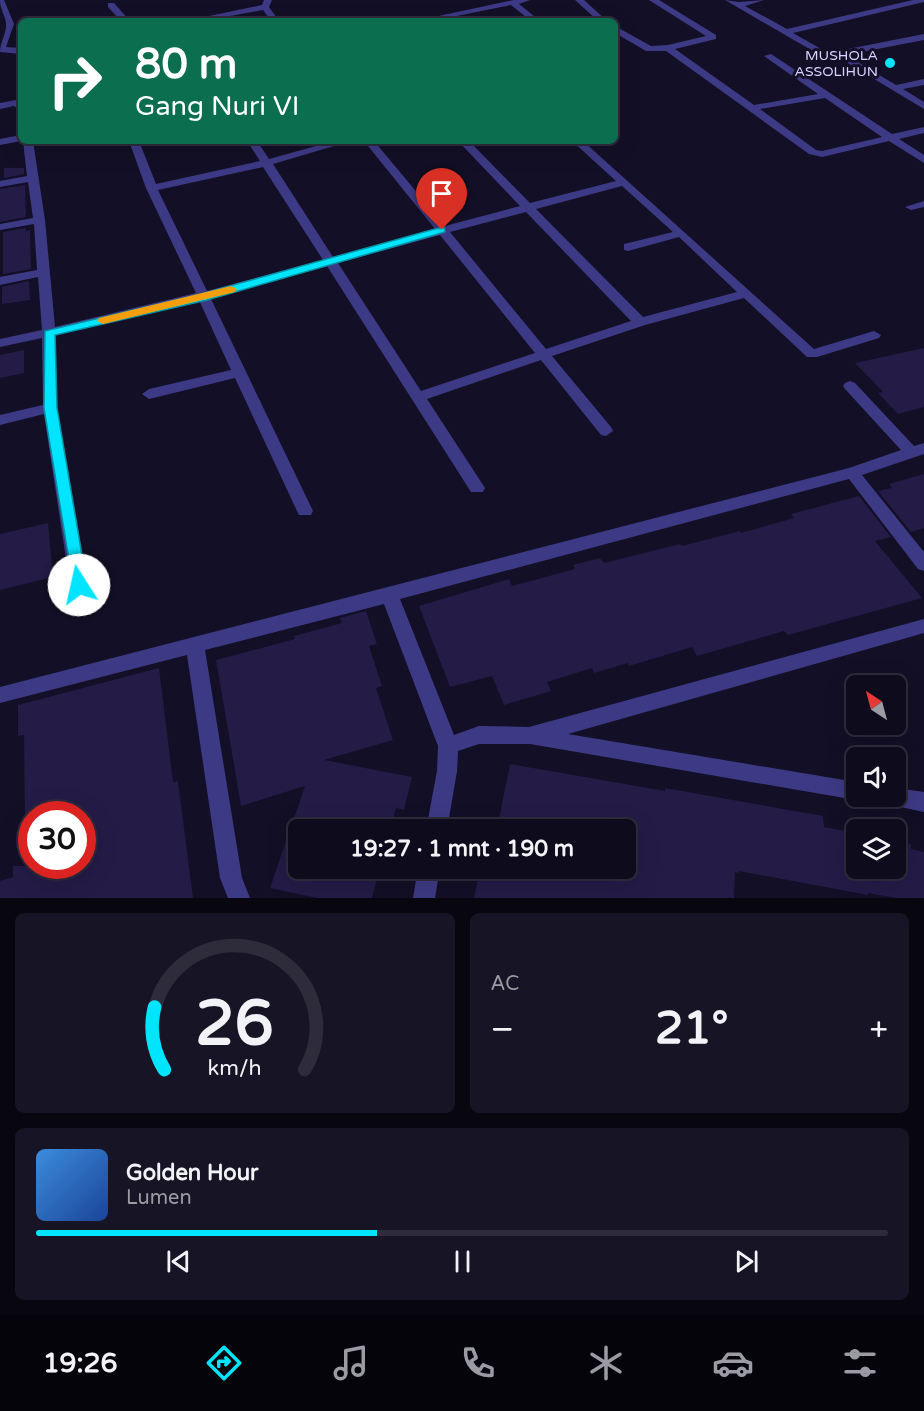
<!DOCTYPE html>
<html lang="id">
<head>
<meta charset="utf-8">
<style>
	body { margin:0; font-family:"Varela Round",sans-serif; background:#171425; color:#f1f3f6; height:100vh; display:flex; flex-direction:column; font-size:22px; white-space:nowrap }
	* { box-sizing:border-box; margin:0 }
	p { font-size:20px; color:#9b9ba3 }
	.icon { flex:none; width:33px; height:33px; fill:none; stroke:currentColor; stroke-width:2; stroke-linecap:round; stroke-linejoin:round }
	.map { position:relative; height:898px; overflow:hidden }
	.side { display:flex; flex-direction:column; gap:15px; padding:15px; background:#08060f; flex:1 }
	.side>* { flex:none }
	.top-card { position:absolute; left:18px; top:18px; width:600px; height:126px; border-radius:9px; box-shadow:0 6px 24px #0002,0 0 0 2px #2e2b3b; background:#0b6e4f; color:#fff; overflow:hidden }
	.needle { width:39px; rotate:324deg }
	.tools { position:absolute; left:846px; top:675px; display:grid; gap:12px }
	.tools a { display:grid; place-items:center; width:60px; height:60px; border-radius:9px; background:#0e0b1c; box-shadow:0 6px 24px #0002,0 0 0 2px #2e2b3b; font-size:30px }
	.speed { position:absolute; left:18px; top:801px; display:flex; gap:12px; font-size:30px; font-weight:700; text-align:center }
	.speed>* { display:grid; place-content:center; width:78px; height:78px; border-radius:50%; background:#0e0b1c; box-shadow:0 6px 24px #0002,0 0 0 2px #2e2b3b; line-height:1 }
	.speed .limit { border:9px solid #d22; background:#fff; color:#111 }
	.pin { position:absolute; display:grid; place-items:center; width:51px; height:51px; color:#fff; margin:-62px -26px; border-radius:50% 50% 50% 0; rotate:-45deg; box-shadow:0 0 6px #0007 }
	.pin .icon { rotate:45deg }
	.me { position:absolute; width:66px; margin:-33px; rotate:350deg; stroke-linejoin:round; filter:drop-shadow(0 0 4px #0008) }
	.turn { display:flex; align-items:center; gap:21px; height:126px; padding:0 18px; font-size:27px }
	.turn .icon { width:78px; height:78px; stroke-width:2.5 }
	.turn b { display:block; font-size:42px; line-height:51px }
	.big { font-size:45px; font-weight:700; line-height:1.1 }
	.side .widget { flex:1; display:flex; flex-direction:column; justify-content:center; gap:9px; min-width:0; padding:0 21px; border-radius:9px; background:#171425 }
	.side .dial { align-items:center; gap:0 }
	.dial svg { height:156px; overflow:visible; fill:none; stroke:#2e2b3b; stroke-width:7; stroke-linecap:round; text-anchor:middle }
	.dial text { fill:#f1f3f6; stroke:none }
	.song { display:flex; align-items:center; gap:18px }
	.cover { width:72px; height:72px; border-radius:9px; background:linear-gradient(135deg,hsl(210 70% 55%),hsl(220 70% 35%)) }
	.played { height:6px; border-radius:3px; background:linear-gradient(90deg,#00e5ff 40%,#2e2b3b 40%) }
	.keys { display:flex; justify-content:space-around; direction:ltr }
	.heat { display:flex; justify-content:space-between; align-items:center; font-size:33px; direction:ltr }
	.side .tiles { flex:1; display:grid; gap:15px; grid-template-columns:1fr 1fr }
	.widget:last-child { grid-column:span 2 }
	.trip { position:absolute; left:288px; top:819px; width:348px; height:60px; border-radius:9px; background:#0e0b1c; box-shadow:0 6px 24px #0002,0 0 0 2px #2e2b3b; font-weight:700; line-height:60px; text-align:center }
	.tabs { display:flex; height:96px; justify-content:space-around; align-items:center; background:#06040b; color:#9b9ba3 }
	.tabs .icon { width:42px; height:42px }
	.tabs .current { color:#00e5ff }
	.tabs b { font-size:27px; color:#f1f3f6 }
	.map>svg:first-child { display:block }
	.building { fill:#241b47 }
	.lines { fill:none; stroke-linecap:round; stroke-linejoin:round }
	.street { fill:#3d3a85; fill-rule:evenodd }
	.route { fill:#00e5ff; stroke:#0095a6; stroke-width:1.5 }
	.slow { fill:#f59e0b }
	.poi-dot { fill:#00e5ff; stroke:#130f26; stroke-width:2 }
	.labels { text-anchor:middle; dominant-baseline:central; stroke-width:6; stroke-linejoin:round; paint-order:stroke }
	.far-poi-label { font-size:14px; fill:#d9d4ff; stroke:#130f26; text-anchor:end }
</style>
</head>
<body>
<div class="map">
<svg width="924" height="898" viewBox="0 0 924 898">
	<rect width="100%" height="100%" fill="#130f26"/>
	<!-- building -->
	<path class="building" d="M4 168H24V174L4 178Z
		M25 185 26 217 0 222V189Z
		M26 228V231L30 230 31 269 3 274V232Z
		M29 281 30 300 2 304V287Z
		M924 348V407L898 414 878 393 883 392 855 363Z
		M24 350V373L0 378V355Z
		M924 474V528L911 532 878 491 892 488 889 484Z
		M859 496 891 537 875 541 922 598 788 635 784 631 697 656 692 647 629 666 628 663 594 673 592 668 547 682 551 691 504 705 492 676 450 687 419 606 509 579 512 586 575 569 573 565 600 558 604 563 680 544 682 546 740 531 741 533 794 518 791 514Z
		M48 523 53 577 0 590V534Z
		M366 611 377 644 369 646 382 686 376 688 393 740 324 760 412 777 404 810 396 808 390 830H298V868H380L372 898H317L270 888 305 786 241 806 216 660 295 639 294 636 342 623 340 618Z
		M159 668 173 782 178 781 193 898H0V881L13 877V866H82V814H25L24 735 18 736V705Z
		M510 764 665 791V788L823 816 824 827 856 833V868H896V841L911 844V849L924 852V898H896L868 893V895L739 871V873L735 872 734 898H474L480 868H562L626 881V830H536V826L499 819Z"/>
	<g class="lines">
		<!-- street -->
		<path class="street" d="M0 0H4L14 24 6 47 21 48V54L0 52C0 42 7 33 6 23 5 15 0 9 0 0Z
			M264 0H272L269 7 279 21H271L263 10 203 21H185L262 5Z
			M514 0H530L519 4 540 21H531L511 5 432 21H415Z
			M575 0H584L607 21H598Z
			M649 0H659L716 35V39L675 49 754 105 818 94 764 56 771 54 892 134 924 127V133L899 139 924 155V163L889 141 822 157 809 154 666 51H646L615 33V26L651 46 668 45 706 36ZM825 98 882 137 822 151 816 150 760 109Z
			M725 0 739 2 764 0 745 6 787 29 913 0H924V2L793 33 823 50 838 51 924 34V40L846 55 896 85 924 79V85L903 89 924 102V109L836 56 818 54Z
			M108 3H114L130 21H121L108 7Z
			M615 77 619 78V82L615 83Z
			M16 100 21 103V111L14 106 0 109V103Z
			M21 135V141L0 145V139Z
			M23 141H33L45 220 55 327 196 293 146 188 129 141H139L156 184 260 161 247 141H257L269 159 334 141H351L273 164 333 257 435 229 364 141H374L445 226 520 206 458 141H469L530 203 616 181 572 141H583L814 349 874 331 881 335 879 338 817 357H807L744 298 645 325 552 356 611 427 613 431 606 436 601 435 541 360 427 399 485 488 483 492H471L327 266 210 297 313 511 311 515H299L297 511 235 378 149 399 142 394 149 389 231 370 199 300 56 335 57 408 88 585 85 590 79 592 73 590 70 585 44 414 0 425V415L43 405 42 338 0 347V339L42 330 38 277 0 285V277L37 270 34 224 0 230V224L33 218 28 182 0 187V181L27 176ZM263 167 323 260 207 291 158 190ZM622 186 673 232 624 244V250L628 251 679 237 737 292 643 317 536 209ZM526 212 631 321 546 349 450 232ZM440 235 535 353 421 391 338 263Z
			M924 201V207L911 210 905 207Z
			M850 381 855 383 914 446 924 443V454L862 475 924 552V571L918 569 849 479 400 599 454 735 479 726 529 727 924 619V633L568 734 856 782V796H864L856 800 530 744H479L458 751 457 771 447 830H426L437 771 438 746 384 604 205 650 242 878 250 898H228L220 878 187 655 0 703V687L849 468 901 450 845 389 843 386 845 383Z
			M896 788 924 792V812L882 803 879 796H896Z
			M418 868H440L435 898H413Z"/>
	</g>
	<!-- route -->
	<path class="route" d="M442 227 445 228V232L207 300 55 335 57 408 87 585 85 590 79 591 74 590 44 408 45 331 201 294Z"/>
	<!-- slow -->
	<path class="slow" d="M231 286 237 289 235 292 103 324 97 321 99 318Z"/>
	<!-- markers -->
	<circle class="poi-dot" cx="890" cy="63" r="6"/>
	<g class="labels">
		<!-- far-poi labels -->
		<g class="far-poi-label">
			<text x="878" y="55">MUSHOLA<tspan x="878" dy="16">ASSOLIHUN</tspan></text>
		</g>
	</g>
</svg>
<div class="tools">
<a><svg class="needle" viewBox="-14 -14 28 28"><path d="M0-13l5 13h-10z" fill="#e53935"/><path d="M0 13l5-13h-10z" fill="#9b9ba3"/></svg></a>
<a><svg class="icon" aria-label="sound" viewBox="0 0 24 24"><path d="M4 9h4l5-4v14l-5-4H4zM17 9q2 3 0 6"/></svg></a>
<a><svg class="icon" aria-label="layers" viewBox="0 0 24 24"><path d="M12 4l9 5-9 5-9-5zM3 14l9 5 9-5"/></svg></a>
</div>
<div class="speed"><div class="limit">30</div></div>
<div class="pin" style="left:442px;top:230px;background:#d93025"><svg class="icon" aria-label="arrive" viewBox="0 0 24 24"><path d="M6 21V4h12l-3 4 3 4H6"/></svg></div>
<svg class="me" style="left:79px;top:585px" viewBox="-20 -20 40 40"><circle r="19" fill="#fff"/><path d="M0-13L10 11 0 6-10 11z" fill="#00e5ff"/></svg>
<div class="trip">19:27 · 1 mnt · 190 m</div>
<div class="top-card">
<div class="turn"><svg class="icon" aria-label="right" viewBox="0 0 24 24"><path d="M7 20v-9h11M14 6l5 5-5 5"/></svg><div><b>80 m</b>Gang Nuri VI</div></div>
</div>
</div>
<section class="side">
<div class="tiles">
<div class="widget dial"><svg viewBox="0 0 100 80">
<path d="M14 69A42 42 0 1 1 86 69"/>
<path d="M14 69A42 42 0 0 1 9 37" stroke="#00e5ff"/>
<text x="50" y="56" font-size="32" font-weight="700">26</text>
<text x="50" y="72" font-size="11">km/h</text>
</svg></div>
<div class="widget"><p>AC</p>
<div class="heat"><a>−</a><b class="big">21°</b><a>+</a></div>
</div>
<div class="widget">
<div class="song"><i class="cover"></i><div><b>Golden Hour</b><p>Lumen</p></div></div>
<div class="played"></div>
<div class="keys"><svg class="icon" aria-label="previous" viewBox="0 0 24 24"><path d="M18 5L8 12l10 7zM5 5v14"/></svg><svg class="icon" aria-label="pause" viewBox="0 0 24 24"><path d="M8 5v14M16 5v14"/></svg><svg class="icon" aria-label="next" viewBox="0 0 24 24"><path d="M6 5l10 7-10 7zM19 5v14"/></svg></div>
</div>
</div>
</section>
<nav class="tabs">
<b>19:26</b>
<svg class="icon current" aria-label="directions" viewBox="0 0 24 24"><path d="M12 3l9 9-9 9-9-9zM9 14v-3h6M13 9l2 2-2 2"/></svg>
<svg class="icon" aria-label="music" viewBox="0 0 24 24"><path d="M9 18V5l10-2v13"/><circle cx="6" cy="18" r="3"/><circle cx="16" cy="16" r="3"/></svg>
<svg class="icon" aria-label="phone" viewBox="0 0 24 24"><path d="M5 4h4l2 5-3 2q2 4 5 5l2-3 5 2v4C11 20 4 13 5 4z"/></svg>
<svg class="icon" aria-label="climate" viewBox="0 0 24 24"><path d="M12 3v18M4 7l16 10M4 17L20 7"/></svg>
<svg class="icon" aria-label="car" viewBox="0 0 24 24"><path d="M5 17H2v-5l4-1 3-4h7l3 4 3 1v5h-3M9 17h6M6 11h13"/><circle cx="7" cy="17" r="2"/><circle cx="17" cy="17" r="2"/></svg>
<svg class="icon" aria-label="filters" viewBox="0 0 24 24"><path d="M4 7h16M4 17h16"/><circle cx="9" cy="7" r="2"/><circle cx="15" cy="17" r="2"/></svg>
</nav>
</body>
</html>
